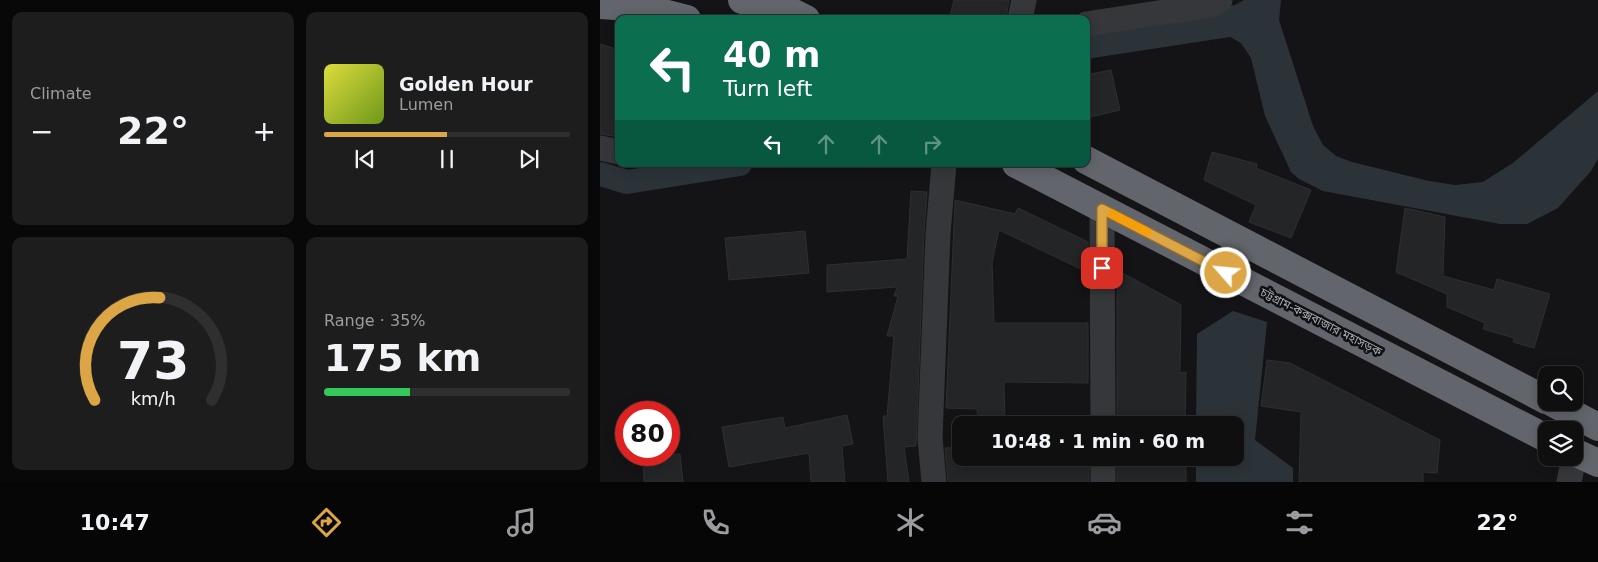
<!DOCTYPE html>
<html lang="en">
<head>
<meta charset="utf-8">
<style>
	body { margin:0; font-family:"DejaVu Sans","Noto Sans Bengali",sans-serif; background:#1d1d1e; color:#f1f3f6; height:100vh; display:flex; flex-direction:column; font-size:19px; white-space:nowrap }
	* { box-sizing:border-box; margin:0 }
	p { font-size:16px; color:#9b9c9f }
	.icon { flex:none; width:28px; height:28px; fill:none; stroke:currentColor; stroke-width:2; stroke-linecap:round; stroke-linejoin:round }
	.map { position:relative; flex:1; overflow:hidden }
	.drawer { display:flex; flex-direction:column; gap:12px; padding:12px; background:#080809; width:600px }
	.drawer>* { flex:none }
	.hud { position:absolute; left:15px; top:15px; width:475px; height:152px; border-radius:10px; box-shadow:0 2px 12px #0003,0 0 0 1px #2f2f30; background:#0b6e4f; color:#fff; overflow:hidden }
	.tools { position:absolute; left:938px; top:366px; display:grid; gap:10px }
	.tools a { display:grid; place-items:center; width:45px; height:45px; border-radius:10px; background:#0f0f10; box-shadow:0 2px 12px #0003,0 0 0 1px #2f2f30; font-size:25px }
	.speed { position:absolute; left:15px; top:401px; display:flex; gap:10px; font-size:25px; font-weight:700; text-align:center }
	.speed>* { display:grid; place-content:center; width:65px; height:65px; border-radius:50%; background:#0f0f10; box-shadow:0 2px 12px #0003,0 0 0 1px #2f2f30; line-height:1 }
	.speed .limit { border:8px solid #d22; background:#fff; color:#111 }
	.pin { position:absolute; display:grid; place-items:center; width:42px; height:42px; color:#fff; margin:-21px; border-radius:10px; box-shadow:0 2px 8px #0006 }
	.me { position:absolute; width:55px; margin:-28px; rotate:297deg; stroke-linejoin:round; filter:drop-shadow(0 0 4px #0008) }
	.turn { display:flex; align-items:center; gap:18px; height:105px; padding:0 25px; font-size:22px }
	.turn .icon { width:65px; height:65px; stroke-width:2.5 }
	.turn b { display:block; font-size:35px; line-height:42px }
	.lanes { display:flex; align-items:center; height:48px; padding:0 25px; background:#0003; justify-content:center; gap:25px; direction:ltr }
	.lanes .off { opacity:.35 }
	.big { font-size:38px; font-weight:800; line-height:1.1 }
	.drawer .widget { flex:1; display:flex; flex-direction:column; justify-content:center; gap:8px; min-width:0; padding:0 18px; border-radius:10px; background:#1d1d1e }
	.drawer .dial { align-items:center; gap:0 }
	.dial svg { height:130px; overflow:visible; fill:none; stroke:#2f2f30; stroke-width:7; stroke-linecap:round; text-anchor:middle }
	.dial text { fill:#f1f3f6; stroke:none }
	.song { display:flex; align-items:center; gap:15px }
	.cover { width:60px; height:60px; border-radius:8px; background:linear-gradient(135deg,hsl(60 70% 55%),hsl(80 70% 35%)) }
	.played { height:5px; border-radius:2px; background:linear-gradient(90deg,#dca646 50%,#2f2f30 50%) }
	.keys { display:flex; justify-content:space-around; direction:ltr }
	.heat { display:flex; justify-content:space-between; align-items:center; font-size:28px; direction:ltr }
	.charge { height:8px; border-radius:4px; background:linear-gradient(90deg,#34c759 35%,#2f2f30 0) }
	.drawer .tiles { flex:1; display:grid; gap:12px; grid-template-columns:repeat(2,1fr) }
	.trip { position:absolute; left:352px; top:416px; width:292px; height:50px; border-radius:10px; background:#0f0f10; box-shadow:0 2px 12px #0003,0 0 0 1px #2f2f30; font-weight:800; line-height:50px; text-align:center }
	.tabs { display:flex; height:80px; justify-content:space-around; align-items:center; background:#060606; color:#9b9c9f }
	.tabs .icon { width:35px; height:35px }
	.tabs .current { color:#dca646 }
	.tabs b { font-size:22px; color:#f1f3f6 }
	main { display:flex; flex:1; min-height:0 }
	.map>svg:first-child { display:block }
	.water { fill:#2c3338 }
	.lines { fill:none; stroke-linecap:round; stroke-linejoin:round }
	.canal { stroke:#2c3338; stroke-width:24 }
	.building { fill:#242527; stroke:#2f2f32 }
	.street { stroke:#36373a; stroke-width:25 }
	.highway { stroke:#62656b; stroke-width:28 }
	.route-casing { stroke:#8f6c2e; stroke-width:12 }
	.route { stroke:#dca646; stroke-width:9 }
	.slow { stroke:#f59e0b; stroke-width:9 }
	.labels { text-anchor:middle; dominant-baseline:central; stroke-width:5; stroke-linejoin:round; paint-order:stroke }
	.street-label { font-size:12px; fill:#a8acb4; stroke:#0f0f11 }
</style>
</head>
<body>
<main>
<section class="drawer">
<div class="tiles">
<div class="widget"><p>Climate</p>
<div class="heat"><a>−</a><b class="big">22°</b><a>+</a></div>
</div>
<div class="widget">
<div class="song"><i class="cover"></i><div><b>Golden Hour</b><p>Lumen</p></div></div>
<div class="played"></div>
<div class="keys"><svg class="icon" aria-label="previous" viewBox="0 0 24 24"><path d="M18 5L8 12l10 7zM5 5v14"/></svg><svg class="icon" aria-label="pause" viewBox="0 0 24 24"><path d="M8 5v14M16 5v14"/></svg><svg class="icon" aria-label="next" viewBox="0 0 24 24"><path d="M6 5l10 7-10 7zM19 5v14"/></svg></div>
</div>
<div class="widget dial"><svg viewBox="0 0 100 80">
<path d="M14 69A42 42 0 1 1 86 69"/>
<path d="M14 69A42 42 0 0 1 54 6" stroke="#dca646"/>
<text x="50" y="56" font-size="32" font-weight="700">73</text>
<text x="50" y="72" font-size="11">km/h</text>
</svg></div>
<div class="widget"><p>Range · 35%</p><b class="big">175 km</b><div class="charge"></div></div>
</div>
</section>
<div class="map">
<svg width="998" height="482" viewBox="0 0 998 482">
	<rect width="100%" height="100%" fill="#141416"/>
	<!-- water -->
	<path class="water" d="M644 0H681L679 20 713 126 723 145 736 156 752 162 829 181 855 185 883 182 913 163 998 91V159L991 171 958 208 927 224H900L723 191 699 179 691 172 665 116 651 58 641 43 630 37 486 59V32L635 5Z
		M633 311 667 322 655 440 693 468V482H596V458H636V425H596L597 334Z"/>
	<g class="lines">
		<!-- canal -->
		<path class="canal" d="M0 174 27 182 140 164"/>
	</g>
	<!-- building -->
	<path class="building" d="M354 0H409L406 19H349Z
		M0 44 19 50V105L15 121 19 122V137L0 134Z
		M511 70 520 110 486 118V75Z
		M612 152 657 164 656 168 711 190 691 238 649 222 656 205 604 180Z
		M311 191 327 192 324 233 316 446 304 447 309 482H288L283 416H287L294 336H287L298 296H294L297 287 227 292V265L307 259Z
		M355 200 415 214 418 208 488 242V265L485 271 399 230 392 263 394 323H488V383L404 382 405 425H378L377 409 346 408Z
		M805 208 845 217 843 276 894 290 897 279 950 294 934 348 913 342 914 338 883 329 885 323 847 307V294L796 272Z
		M205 231 209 273 129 280 125 238Z
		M517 270 581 305 580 373 586 372 585 425H517Z
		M667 360 690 363 840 440 837 473 823 472V482H699L701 412 661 406Z
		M247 415 253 444 242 446 245 482H211L209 453 129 467 122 427 183 417 185 428Z
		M361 447V458H489V482H348L345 448Z
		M80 454 83 482H44L43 457Z
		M517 458H586V482H517Z"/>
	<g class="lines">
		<!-- street -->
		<path class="street" d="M420 19 424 0
			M486 24 611 5 620 0
			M0 148 19 152
			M502 209 503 425
			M503 458V482
			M334 482 330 438 338 234 344 164
			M969 482 975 452"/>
		<!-- highway -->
		<path class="highway" d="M142 0 188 10 206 19
			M0 5 44 8 87 19
			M486 160 946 400
			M416 164 946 438
			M951 402 998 427
			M974 452 998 463"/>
	</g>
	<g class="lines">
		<!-- route casing -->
		<g class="route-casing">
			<path id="route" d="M502 268V209L626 273"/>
		</g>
		<!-- route -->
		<use href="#route" class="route"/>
		<!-- slow -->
		<path class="slow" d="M512 214 547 232"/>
	</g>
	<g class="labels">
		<!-- street labels -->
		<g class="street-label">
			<text transform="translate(721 322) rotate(27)">চট্টগ্রাম-কক্সবাজার মহাসড়ক</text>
		</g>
	</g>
</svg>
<div class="tools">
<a><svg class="icon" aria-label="search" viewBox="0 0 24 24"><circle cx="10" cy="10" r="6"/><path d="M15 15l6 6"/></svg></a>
<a><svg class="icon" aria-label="layers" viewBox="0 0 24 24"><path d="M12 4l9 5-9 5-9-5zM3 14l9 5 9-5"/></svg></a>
</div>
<div class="speed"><div class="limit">80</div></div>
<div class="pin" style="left:502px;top:268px;background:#d93025"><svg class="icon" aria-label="arrive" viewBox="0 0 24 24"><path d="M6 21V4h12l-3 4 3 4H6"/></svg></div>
<svg class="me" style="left:626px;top:273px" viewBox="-20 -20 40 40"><circle r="17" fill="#dca646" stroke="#fff" stroke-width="3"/><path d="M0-11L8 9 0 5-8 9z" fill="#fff"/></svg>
<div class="trip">10:48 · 1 min · 60 m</div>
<div class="hud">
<div class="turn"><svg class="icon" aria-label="left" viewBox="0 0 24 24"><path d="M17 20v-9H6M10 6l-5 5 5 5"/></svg><div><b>40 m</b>Turn left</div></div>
<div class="lanes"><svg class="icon" aria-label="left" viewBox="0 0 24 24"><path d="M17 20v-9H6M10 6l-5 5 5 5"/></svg><svg class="icon off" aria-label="ahead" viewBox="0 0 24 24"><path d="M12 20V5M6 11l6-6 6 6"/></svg><svg class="icon off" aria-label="ahead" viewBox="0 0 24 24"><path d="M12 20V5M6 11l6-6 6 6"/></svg><svg class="icon off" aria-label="right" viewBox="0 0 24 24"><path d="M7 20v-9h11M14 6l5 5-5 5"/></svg></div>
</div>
</div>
</main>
<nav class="tabs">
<b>10:47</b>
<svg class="icon current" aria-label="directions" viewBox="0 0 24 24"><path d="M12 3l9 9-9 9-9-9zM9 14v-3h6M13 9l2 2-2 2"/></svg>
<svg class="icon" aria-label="music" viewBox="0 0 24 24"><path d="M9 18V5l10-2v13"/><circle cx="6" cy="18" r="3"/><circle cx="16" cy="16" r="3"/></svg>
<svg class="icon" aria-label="phone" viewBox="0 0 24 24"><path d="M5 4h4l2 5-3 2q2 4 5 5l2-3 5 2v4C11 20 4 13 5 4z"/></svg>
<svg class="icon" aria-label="climate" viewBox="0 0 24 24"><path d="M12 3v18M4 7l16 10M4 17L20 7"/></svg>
<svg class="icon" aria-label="car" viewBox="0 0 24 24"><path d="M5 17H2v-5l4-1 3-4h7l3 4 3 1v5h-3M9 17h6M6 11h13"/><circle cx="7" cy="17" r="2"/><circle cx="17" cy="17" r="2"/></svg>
<svg class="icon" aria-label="filters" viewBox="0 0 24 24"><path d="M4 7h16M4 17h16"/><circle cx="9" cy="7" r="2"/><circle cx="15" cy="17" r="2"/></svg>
<b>22°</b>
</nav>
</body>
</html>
